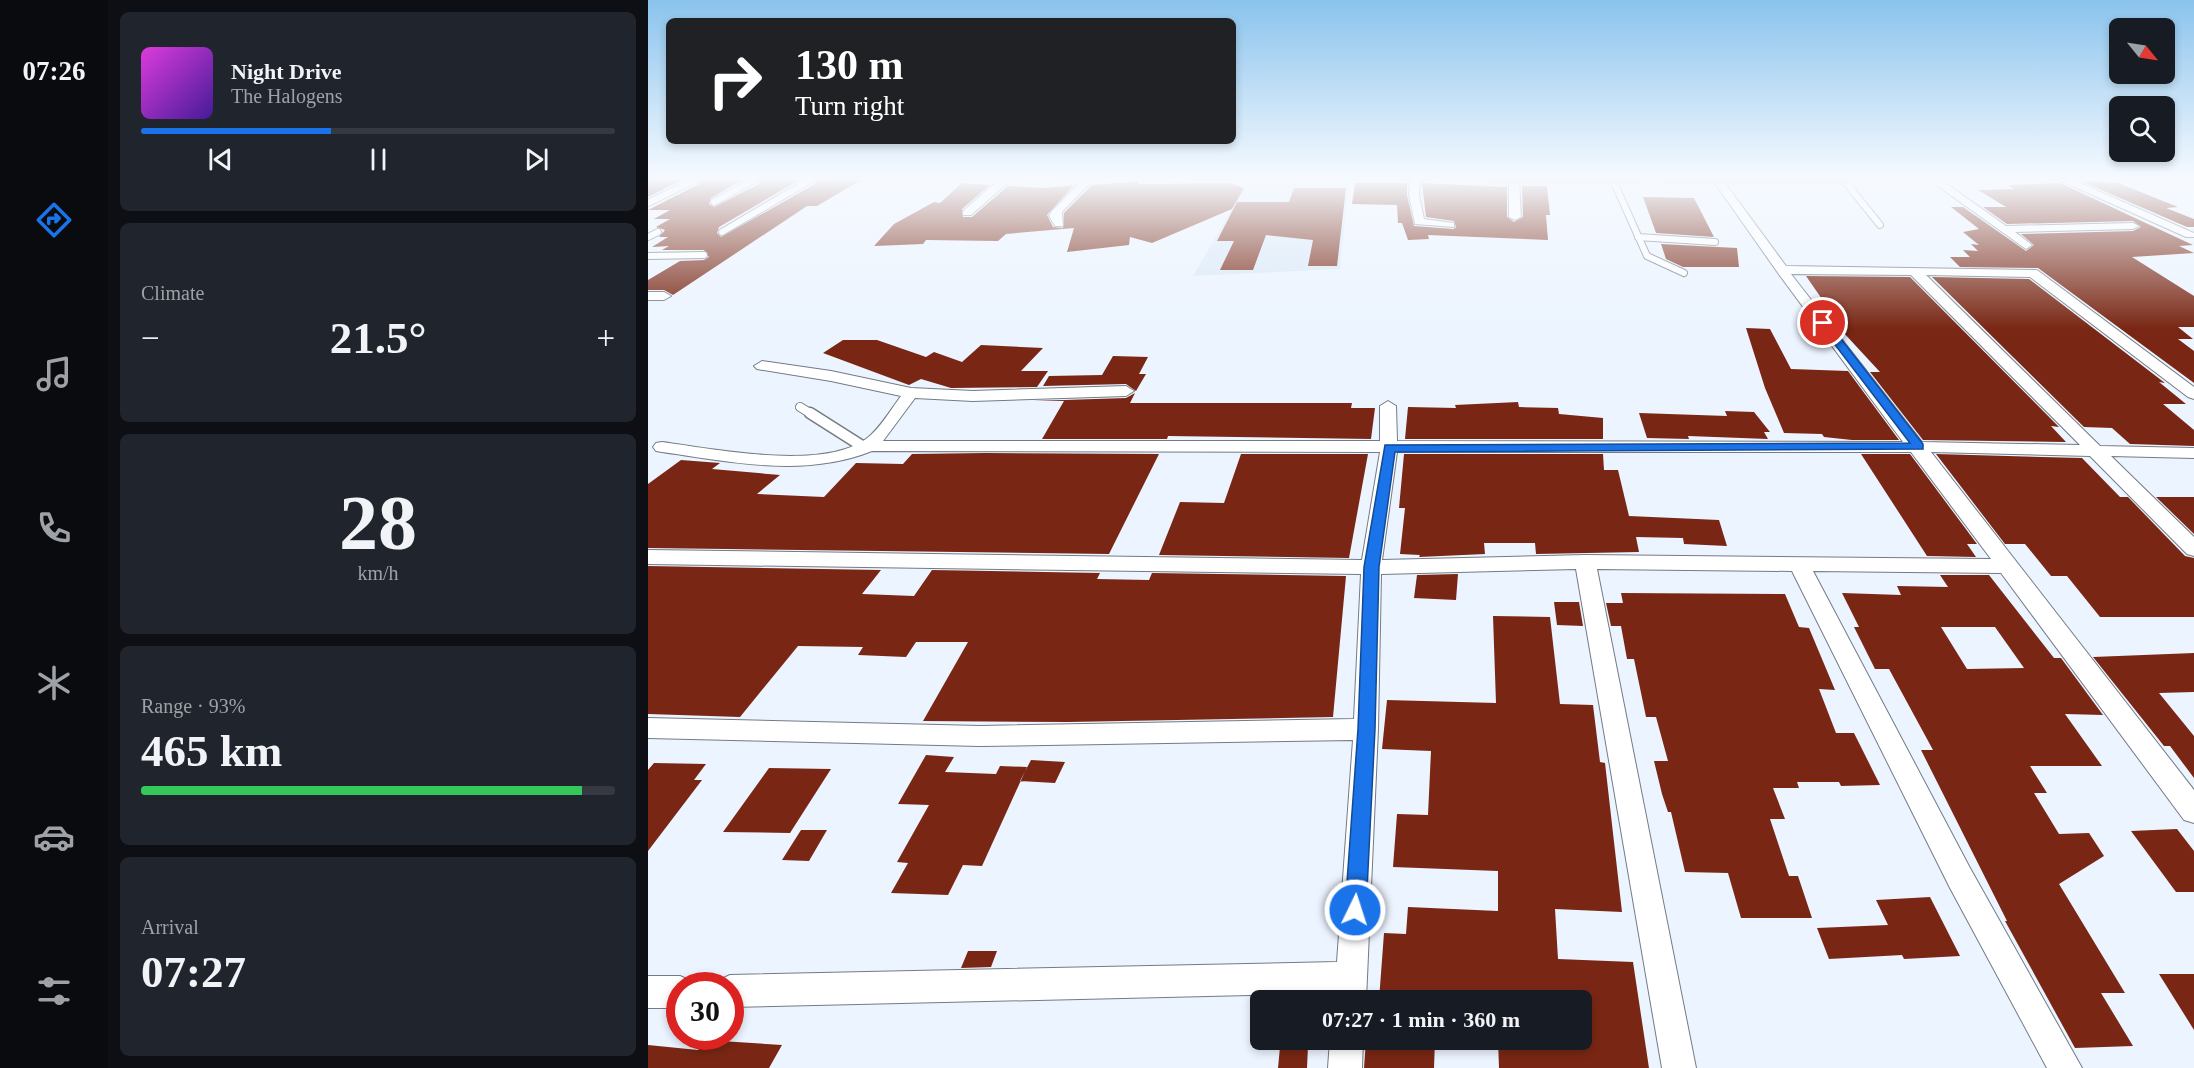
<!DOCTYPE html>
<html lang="en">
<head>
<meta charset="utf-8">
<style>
	body { margin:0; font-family:Georgia,serif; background:#20242c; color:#f1f3f6; height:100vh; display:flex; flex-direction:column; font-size:22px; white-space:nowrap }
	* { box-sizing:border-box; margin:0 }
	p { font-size:20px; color:#9ea1a6 }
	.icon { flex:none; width:33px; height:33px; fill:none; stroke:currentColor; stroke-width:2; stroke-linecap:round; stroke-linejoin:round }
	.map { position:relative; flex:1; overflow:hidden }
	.drawer { display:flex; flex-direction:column; gap:12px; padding:12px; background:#0d0f14; width:540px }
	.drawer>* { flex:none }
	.banner { position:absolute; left:18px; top:18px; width:570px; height:126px; border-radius:9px; box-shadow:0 3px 9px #0003; background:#202124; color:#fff; overflow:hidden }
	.needle { width:39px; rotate:120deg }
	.fabs { position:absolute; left:1461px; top:18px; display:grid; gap:12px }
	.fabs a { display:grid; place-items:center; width:66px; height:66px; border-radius:9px; background:#171b24; box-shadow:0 3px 9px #0003; font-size:30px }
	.speed { position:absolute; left:18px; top:972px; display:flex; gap:12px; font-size:30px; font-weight:700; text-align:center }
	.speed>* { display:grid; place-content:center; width:78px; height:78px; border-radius:50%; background:#171b24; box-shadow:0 3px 9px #0003; line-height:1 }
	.speed .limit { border:9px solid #d22; background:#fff; color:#111 }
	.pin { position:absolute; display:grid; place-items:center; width:51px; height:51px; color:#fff; margin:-26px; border:3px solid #fff; border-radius:50%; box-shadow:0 2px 6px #0007 }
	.me { position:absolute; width:66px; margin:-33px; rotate:4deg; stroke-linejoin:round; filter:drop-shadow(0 0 4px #0008) }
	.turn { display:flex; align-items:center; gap:21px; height:126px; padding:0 30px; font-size:27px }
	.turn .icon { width:78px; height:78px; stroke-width:2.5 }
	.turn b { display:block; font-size:42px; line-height:51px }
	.big { font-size:45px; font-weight:700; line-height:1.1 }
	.drawer .card { flex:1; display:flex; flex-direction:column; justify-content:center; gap:9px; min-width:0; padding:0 21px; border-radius:9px; background:#20242c }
	.drawer .dial { align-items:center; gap:0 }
	.dial b { font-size:78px; line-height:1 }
	.song { display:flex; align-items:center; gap:18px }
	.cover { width:72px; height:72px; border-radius:9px; background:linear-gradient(135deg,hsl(300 70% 55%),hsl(260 70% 35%)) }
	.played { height:6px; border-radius:3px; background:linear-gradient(90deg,#1a73e8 40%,#363941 40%) }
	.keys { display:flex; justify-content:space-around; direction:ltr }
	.heat { display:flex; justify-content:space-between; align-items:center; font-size:33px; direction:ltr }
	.charge { height:9px; border-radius:4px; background:linear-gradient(90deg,#34c759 93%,#363941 0) }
	.trip { position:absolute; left:602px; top:990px; width:342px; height:60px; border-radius:9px; background:#171b24; box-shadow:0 3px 9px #0003; font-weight:700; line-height:60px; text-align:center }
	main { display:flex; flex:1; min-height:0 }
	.tabs { display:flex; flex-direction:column; width:108px; justify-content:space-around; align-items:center; background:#090b0e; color:#9ea1a6 }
	.tabs .icon { width:42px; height:42px }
	.tabs .active { color:#1a73e8 }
	.tabs b { font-size:27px; color:#f1f3f6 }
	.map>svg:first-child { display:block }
	.built { fill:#dae8f7 }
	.building { fill:#792714; fill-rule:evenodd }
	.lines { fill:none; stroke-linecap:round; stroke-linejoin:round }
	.service-far2-casing { stroke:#737b84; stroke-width:8 }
	.service-far1-casing { stroke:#737b84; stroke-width:10 }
	.service-casing { stroke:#737b84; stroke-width:13 }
	.minor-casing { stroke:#737b84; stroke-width:2 }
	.primary-casing { stroke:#d3d3d4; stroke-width:2 }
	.service-far2 { stroke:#fff; stroke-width:6 }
	.service-far1 { stroke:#fff; stroke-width:8 }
	.service { stroke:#fff; stroke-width:10 }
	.minor { fill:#fff; fill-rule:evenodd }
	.primary { fill:#eba7d5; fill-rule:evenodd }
	.route { fill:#1a73e8; stroke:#114b97; stroke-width:1.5 }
</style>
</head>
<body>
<main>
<nav class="tabs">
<b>07:26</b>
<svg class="icon active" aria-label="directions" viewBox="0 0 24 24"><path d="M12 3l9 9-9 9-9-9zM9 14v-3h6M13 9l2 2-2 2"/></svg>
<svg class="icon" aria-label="music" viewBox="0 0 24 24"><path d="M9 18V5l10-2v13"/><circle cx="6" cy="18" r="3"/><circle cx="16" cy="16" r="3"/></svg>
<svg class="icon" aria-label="phone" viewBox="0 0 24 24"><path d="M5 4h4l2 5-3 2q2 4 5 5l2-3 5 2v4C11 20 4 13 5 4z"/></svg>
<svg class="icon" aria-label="climate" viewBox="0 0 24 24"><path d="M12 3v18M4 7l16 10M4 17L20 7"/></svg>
<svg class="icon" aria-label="car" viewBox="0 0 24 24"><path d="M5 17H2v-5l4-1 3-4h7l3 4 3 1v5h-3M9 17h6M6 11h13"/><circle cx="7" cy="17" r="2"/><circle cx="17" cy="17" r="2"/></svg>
<svg class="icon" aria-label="filters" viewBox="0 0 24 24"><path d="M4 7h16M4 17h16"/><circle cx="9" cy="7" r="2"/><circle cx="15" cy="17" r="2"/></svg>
</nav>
<section class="drawer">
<div class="card">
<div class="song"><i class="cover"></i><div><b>Night Drive</b><p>The Halogens</p></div></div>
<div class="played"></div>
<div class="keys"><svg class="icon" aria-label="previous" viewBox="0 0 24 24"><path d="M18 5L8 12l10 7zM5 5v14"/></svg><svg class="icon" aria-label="pause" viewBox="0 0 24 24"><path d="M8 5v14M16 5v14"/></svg><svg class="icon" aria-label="next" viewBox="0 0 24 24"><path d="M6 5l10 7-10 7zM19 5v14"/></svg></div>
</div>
<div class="card"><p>Climate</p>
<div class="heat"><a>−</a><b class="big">21.5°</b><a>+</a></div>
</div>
<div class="card dial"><b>28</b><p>km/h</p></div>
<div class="card"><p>Range · 93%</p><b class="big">465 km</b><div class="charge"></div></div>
<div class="card"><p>Arrival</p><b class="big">07:27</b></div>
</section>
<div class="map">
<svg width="1546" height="1068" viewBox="0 0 1546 1068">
	<rect width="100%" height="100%" fill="#ecf4ff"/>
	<!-- built -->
	<path class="built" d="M600 181 701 182 692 269 545 276Z"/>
	<!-- building -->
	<path class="building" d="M0 179H36L0 197Z
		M54 179H96L63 198 61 204 66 207 111 184 113 179H153L71 227 69 233 73 237 167 184 169 179H215L169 206H159L25 295 16 290H0V280L32 261 56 260 61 257 56 250H14L21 246 4 247 20 237H11L17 230 8 227 22 219H6L22 210H0L51 184Z
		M492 181 490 184 582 183 596 188 584 209 504 243 482 237 481 245 419 252 426 228 358 234 350 241 278 240 275 244 226 246 246 224 286 202 292 203 314 183 342 185 314 209 315 217H324L360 186 396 188 426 185 399 215 405 227 415 228 416 213 444 185Z
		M1443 181 1470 183 1530 207 1518 208 1546 219V227H1539L1435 182Z
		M707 183H759V195L766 226 806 229 808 227 806 221 778 217 774 183 859 187V217L866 222 875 217 874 186H899L902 215H898L900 240 780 235 781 239 760 240 754 223H750L749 205 704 204Z
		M1412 183 1545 245 1531 246 1546 253 1484 257 1546 296V327H1530L1545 339H1530L1546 351V383L1390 268 1312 267 1302 257H1322L1315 250 1330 251 1323 244 1331 245 1315 232 1331 229 1303 207H1315L1378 251 1386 245 1373 234 1485 231 1493 227 1485 221 1359 224 1335 207H1358L1330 190 1366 189 1360 185Z
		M646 188H698L689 266H660L665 240 618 235 605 270H572L586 241H569L589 202H641Z
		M995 197 1046 198 1066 237 1008 233Z
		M1013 244 1089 248 1091 267H1035L1018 259Z
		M1158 276 1262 277 1411 427 1403 426 1418 442 1275 440 1222 372H1232L1181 317 1185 316 1172 302H1176Z
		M1284 277 1381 279 1517 383 1511 382 1538 404H1515L1546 430V446L1482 444 1464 428 1436 427Z
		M1098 328 1122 329 1143 369 1200 371 1251 440H1204L1176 437 1174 434 1136 433 1117 388Z
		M195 340H229L278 357 286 352 314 362 333 345 395 348 373 371H400L389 387 303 388 273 379 261 385 175 353Z
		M465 356 500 357 491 374H498L488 391 478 384 395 386 401 376 454 375Z
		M487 393 482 403H704L703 408H727L723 439 520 436 519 439H394L416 401H385L478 398Z
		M870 402 871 407 910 408 911 414 955 418V439H757L760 407 808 408 807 405Z
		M1077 411 1106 412 1122 432H1116L1120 439 1040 436 1041 439 999 438 991 413 1079 416Z
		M338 453 511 454 461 554 0 548V484L33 460 72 463 64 469 132 475 109 494 176 497 208 463 255 464 264 454Z
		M593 454H720L701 558 511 555 532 502 576 503Z
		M756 454H955L956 470H970L981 516 1071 520 1079 546 1036 544 1035 538 988 537 991 552 888 554 887 543H836L837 554 771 557 772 555 752 554 757 508H751Z
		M1213 454H1262L1329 544H1319L1328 557 1279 556Z
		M1288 454 1434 458 1472 497H1480L1537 556 1546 558V617H1452L1419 576H1403L1377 544H1357Z
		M1508 497H1546V534Z
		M0 566 233 570 214 594 266 596 284 570 452 573 449 579 501 580 504 573 698 576 685 717 420 722 275 721 320 642H268L258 657 210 655 215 647 150 646 92 717 0 714Z
		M810 574 808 600 766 598 769 575Z
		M1292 575H1341L1406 658H1413L1455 715 1417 714 1454 766H1382L1399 793H1386L1411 834 1441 833 1456 856 1411 884 1477 993H1453L1485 1046 1427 1048 1357 921H1359L1273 750H1285L1241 669H1227L1206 627H1211L1194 593 1253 595 1249 586 1300 587ZM1293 627H1347L1376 668 1319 669Z
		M973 593 1137 594 1151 627 1161 628 1187 690 1171 689 1188 733H1206L1232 785 1193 786 1191 782H1149L1151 788H1125L1137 819H1122L1141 876H1150L1164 918H1093L1080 873 1037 872 1023 812H1020L1014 794 1006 761H1020L1008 717H998L986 659H979L973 626H963L958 603H975Z
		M906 602H931L935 626 909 625Z
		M845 616 902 617 912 704 945 705 952 762 957 763 974 912 907 909 910 959 985 962 1001 1068H851L850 1040H933V1000H731L736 933 758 934 760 907 850 911V871L745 867 749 814 780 815 783 751 734 749 739 700 848 703Z
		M1546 653V692L1511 693 1546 736V778L1522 746H1516L1445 657Z
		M278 755 306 757 297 772 348 774 352 766 379 767 334 866 315 865 300 895 243 893 260 863 249 862 281 805 250 804Z
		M383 760 417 762 407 783 372 781Z
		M6 763 58 764 46 780H54L0 851V770Z
		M121 768 183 769 142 833 75 832Z
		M1529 829 1546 851V892H1528L1483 831Z
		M153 830H179L161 861 134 860Z
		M1282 897 1312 956 1256 959 1254 955 1181 959 1169 928 1240 925 1228 900Z
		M320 951H349L343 967 313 968Z
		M1511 974H1546V1030Z
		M57 1040 134 1045 121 1068H0V1045L50 1050Z
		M718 1040H787L786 1068H716Z
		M660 1046 659 1068H630L632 1047Z"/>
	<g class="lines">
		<!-- service-far2 casing -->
		<g class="service-far2-casing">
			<path id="service-far2" d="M1195 179 1232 225
				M965 180 999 256 1036 273
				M66 202 108 179
				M0 203 49 179
				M74 232 164 179
				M0 237 10 232
				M990 237 1067 242
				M0 256 56 255"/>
		</g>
		<!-- service-far1 casing -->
		<g class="service-far1-casing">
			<path id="service-far1" d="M152 407 165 415"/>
		</g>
		<!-- service casing -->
		<g class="service-casing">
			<path id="service" d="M162 413 214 446"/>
		</g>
		<!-- minor casing -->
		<g class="minor-casing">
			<path id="minor" d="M352 179H364L323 215H315V211Z
				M435 179H446L414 212 415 226H407L401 216 404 211Z
				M762 179H772L771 195 776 219 806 223V227L767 224 761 195Z
				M861 179 871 180 873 217 867 220 861 217Z
				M1064 179H1074L1138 266 1389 270 1546 387V399L1540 397 1382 277 1278 275 1452 446 1546 448V458L1463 456 1546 537V556L1539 554 1442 456 1283 452 1546 790V823L1536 820 1353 573 1165 571 1322 868 1434 1068H1399L1302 888 1144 571 949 569 1048 1068H1014L928 569 733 574 730 729 718 1000H686L687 993 82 1007V986H68L71 980 82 975 689 962 705 740 332 746 0 738V718L332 726 706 719 713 574 0 564V550L714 560 732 452 224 451C157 478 83 462 14 452L8 451 5 447 8 443 14 442C68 449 173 471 218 439 232 429 243 409 253 396L183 381 109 369 106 366 114 361 183 371 263 388 325 391 478 386 486 391 478 396 325 401 267 398 235 441H732V406L740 401 748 406 749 441 1255 442 1130 273ZM1143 274 1263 275 1432 445 1274 442ZM749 452H1263L1343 559 937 555 734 560Z
				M1280 179H1292L1358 226 1485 223 1491 226 1485 229 1367 232 1384 245 1378 249Z
				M1409 179H1423L1546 233V237H1538Z
				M0 292H16L23 296 16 300H0Z
				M0 976H32L43 981 45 986H32V1008H0Z
				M682 1040H715L714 1068H680Z"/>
		</g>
		<!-- primary casing -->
		<g class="primary-casing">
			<path id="primary" d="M831 179H1000L992 184H839Z
				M1009 179H1210L1202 184H1017Z"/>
		</g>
		<!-- service-far2 -->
		<use href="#service-far2" class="service-far2"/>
		<!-- service-far1 -->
		<use href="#service-far1" class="service-far1"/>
		<!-- service -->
		<use href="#service" class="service"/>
		<!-- minor -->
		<use href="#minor" class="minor"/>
		<!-- primary -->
		<use href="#primary" class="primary"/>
	</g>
	<!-- sky -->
	<linearGradient id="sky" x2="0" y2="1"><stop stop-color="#8ac3ed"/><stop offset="0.54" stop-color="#f6faff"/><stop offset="1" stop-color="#f6faff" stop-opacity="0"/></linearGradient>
	<rect width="1546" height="329" fill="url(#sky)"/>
	<!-- route -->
	<path class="route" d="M1175 320 1179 321 1275 444V449L747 452 731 567 727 729 718 910 715 917 707 920 700 917 697 910 710 729 716 567 737 445 1262 443 1172 325V321Z"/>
</svg>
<div class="fabs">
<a><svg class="needle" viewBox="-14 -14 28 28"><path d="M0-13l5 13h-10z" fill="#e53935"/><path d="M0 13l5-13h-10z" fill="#9ea1a6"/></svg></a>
<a><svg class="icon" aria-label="search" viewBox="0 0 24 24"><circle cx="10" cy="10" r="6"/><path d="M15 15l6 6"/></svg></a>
</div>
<div class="speed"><div class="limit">30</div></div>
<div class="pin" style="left:1175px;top:323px;background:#d93025"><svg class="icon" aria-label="arrive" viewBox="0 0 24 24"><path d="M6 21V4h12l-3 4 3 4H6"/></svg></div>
<svg class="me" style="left:707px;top:910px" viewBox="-20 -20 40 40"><circle r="17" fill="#1a73e8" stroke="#fff" stroke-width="3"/><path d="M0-11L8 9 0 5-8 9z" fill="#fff"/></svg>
<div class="trip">07:27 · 1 min · 360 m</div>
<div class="banner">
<div class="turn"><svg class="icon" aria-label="right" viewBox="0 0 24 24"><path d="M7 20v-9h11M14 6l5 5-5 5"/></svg><div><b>130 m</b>Turn right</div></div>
</div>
</div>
</main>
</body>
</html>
